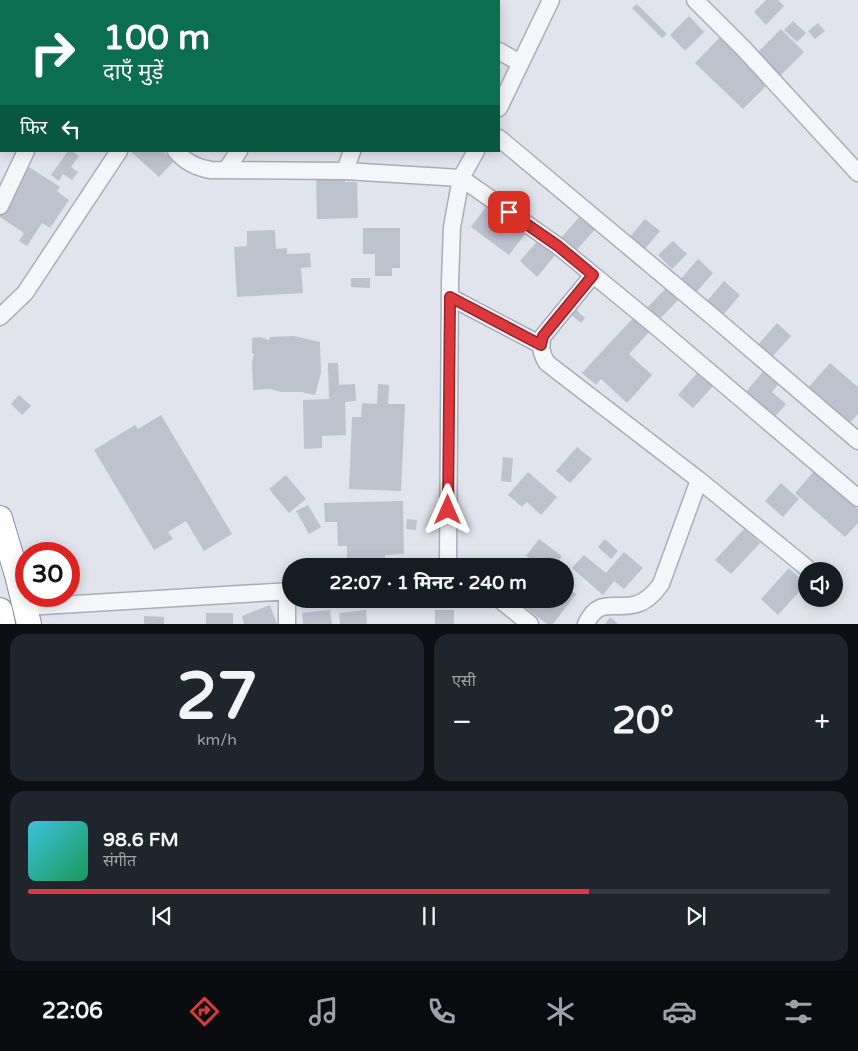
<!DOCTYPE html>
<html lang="hi">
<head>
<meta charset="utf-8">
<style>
	body { margin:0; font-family:"Varela Round","Noto Sans Devanagari",sans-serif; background:#20242c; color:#f1f3f6; height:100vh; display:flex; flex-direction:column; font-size:19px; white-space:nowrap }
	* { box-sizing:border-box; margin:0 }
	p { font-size:16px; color:#9ea1a6 }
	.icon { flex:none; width:28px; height:28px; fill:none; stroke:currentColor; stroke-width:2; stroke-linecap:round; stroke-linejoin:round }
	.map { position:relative; height:624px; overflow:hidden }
	.side { display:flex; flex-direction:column; gap:10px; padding:10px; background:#0d0f14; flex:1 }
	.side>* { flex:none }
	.guide { position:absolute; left:0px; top:0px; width:500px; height:152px; box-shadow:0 2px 12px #0003; background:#0b6e4f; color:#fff; overflow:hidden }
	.tools { position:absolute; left:798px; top:562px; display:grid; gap:10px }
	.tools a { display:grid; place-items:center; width:45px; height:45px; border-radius:50%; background:#171b24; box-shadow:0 2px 12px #0003; font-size:25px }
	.speed { position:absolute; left:15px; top:542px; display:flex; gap:10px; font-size:25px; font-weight:700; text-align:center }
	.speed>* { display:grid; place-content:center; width:65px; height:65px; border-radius:50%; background:#171b24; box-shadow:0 2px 12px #0003; line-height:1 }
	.speed .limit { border:8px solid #d22; background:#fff; color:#111 }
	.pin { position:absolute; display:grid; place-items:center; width:42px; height:42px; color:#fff; margin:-21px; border-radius:10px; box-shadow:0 2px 8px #0006 }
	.me { position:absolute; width:55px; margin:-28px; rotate:0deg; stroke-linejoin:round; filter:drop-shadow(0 0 4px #0008) }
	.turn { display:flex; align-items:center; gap:18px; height:105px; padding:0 20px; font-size:22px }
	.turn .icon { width:65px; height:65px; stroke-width:2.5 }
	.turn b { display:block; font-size:35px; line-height:42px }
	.then { display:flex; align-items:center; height:48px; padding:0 20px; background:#0003; gap:10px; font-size:19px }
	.big { font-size:38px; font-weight:700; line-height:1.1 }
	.side .card { flex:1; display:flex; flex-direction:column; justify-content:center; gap:8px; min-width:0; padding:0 18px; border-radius:15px; background:#20242c }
	.side .dial { align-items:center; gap:0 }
	.dial b { font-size:65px; line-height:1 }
	.song { display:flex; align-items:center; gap:15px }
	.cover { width:60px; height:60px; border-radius:8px; background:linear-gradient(135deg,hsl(190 70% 55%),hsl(150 70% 35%)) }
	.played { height:5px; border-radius:2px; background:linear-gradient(90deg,#dd393c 70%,#363941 70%) }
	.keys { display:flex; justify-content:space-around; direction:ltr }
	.heat { display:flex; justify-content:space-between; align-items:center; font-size:28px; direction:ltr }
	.side .tiles { flex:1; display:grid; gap:10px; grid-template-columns:1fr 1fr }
	.card:last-child { grid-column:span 2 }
	.trip { position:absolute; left:282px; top:558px; width:292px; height:50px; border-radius:25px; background:#171b24; box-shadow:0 2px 12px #0003; font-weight:700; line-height:50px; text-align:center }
	.tabs { display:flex; height:80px; justify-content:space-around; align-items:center; background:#090b0e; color:#9ea1a6 }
	.tabs .icon { width:35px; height:35px }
	.tabs .current { color:#dd393c }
	.tabs b { font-size:22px; color:#f1f3f6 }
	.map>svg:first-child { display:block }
	.building { fill:#bec2cf }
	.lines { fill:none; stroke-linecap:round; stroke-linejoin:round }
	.minor-casing { stroke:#a9adba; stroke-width:19 }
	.highway-casing { stroke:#878ea4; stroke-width:26 }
	.minor { stroke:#f5f6f9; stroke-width:16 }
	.highway { stroke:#fff; stroke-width:24 }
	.route-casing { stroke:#902527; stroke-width:12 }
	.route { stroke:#dd393c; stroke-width:9 }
</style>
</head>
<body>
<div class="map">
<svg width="858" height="624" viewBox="0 0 858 624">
	<rect width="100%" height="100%" fill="#e1e4ec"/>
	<!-- building -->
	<path class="building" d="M766 0H778L784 6 766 25 754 12Z
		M637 4 667 34 662 38 632 8Z
		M689 16 704 32 685 51 670 35Z
		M793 21 806 33 797 42 784 30Z
		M818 23 825 31 815 39 808 31Z
		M781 29 804 52 778 78 755 55Z
		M720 37 768 84 743 109 695 63Z
		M68 151H72L79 156 71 167 78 172 72 180 63 174 59 181 51 175Z
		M130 151H163L174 161 159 177Z
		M29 167 60 187 57 191 69 200 50 228 42 223 27 246 19 241 24 233 0 217V210Z
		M316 176H345V182H357L358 218 317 219Z
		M489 203 528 230 509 255 471 227Z
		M581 215 596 228 575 252 560 239Z
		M645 219 660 231 643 251 629 238Z
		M363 228H400V268H392V276H375V254H363Z
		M275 230 276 249 287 248V254L310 253 311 267 301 268 303 293 237 297 234 247 247 246V231Z
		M540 238 557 253 537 277 520 261Z
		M673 241 687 254 672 269 658 255Z
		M698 259 713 273 695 294 679 281Z
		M351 278H370V288L351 287Z
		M724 281 740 295 723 315 707 301Z
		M668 286 680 298 657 322 645 310Z
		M574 308 585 318 581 323 569 313Z
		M634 317 650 331 629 354 652 375 627 403 601 379 596 385 582 373Z
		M777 323 791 336 771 358 757 346Z
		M294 336 320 342 321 373 315 395 302 392H281L270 389 253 390 252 362 254 354 252 353V338L260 337 269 340 270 337Z
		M328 363H338L339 385 355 384 356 401 345 402 346 435 322 436V448L304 449 303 400 329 399Z
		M830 363 858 387V414L849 424 808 388Z
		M765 369 780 382 772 392 786 404 773 419 744 394Z
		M699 371 714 385 693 408 678 395Z
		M378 384 389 385 388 404H405L401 491 349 489 352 417H361L362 403 377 404Z
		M19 395 31 406 22 415 11 404Z
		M161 415 232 534 204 551 186 521 168 532 173 539 154 550 94 450 135 425 138 429Z
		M577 447 592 459 570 483 556 471Z
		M503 457 513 458 511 482 501 481Z
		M815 470 858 509V523L845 537 795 493Z
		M528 472 557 497 541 515 527 502 522 507 508 495Z
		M286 475 306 499 289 513 269 489Z
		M781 483 799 499 783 517 765 501Z
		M403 501 404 554 385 555V558L347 559V546H338L337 522H325L324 503Z
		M308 505 321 527 309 534 296 511Z
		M407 519 417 520 416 530 406 529Z
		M744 529 760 543 731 574 715 560Z
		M539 539 562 556 554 566H540L526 556Z
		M605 539 618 551 611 559 598 547Z
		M624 552 643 568 624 589 614 581 603 595 572 568 584 555 606 573Z
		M789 568 806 584 778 615 761 599Z
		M566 587 576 594 553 624H547L517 601 518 599H566Z
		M270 605 277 624H244L242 616Z
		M330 610 332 624H303L302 613Z
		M366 610 367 624H340L339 613Z
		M435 610H454V624H435Z
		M206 613H233V624H206Z
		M144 616 164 617V624H144Z
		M610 617 618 624H605Z"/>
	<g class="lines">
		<!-- minor casing -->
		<g class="minor-casing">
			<path id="minor" d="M234 0 235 1
				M695 0 744 49 858 173
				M103 1 104 0
				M214 1 215 0
				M340 1V0
				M410 1H413
				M0 34 1 35
				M499 51 520 63
				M499 108 551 0
				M499 138 719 322 858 441
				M176 151C185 162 198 168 211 170L345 171 461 178 558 246 652 323 858 498
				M226 170 239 151
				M345 171 352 151
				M0 206 26 151
				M593 275 543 336C540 347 541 354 547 363L699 480 807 568
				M450 297 541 345
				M0 317 25 293 119 151
				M448 566 450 282 452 227 461 178 476 151
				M287 591V624
				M499 599 530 624
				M26 607 291 591
				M586 624C599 596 615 611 637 604 647 601 656 591 661 584L699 480"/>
		</g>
		<!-- highway casing -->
		<g class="highway-casing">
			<path id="highway" d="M0 518 17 575 29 624
				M0 610 3 624"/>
		</g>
		<!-- minor -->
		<use href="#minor" class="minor"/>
		<!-- highway -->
		<use href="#highway" class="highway"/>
	</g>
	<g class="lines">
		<!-- route casing -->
		<g class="route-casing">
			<path id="route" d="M448 510 450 297 541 345 543 336 593 275 558 246 509 212"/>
		</g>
		<!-- route -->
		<use href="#route" class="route"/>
	</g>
</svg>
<div class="tools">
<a><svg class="icon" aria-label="sound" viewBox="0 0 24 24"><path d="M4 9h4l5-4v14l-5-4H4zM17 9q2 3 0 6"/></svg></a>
</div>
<div class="speed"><div class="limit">30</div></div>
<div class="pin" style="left:509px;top:212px;background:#d93025"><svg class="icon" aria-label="arrive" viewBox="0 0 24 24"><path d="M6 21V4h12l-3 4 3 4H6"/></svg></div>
<svg class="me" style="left:448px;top:510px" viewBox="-20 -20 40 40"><path d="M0-17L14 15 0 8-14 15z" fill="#dd393c" stroke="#fff" stroke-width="4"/></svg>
<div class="trip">22:07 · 1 मिनट · 240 m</div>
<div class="guide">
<div class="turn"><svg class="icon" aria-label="right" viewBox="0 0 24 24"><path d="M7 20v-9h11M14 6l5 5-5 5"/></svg><div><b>100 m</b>दाएँ मुड़ें</div></div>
<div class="then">फिर<svg class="icon" aria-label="left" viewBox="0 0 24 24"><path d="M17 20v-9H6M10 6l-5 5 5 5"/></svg></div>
</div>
</div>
<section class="side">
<div class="tiles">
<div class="card dial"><b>27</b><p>km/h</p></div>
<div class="card"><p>एसी</p>
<div class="heat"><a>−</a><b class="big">20°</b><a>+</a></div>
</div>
<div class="card">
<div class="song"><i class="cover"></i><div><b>98.6 FM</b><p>संगीत</p></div></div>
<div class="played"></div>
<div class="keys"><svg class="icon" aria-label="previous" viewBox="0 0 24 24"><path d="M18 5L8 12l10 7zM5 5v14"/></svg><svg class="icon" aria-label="pause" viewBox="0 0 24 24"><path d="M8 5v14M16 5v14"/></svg><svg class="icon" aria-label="next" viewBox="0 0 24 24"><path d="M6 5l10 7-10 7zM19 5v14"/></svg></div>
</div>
</div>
</section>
<nav class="tabs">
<b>22:06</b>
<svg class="icon current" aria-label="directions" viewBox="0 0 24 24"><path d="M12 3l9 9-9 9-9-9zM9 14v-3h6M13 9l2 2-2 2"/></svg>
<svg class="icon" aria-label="music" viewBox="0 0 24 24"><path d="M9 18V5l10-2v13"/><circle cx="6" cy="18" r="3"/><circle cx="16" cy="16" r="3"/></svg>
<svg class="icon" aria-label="phone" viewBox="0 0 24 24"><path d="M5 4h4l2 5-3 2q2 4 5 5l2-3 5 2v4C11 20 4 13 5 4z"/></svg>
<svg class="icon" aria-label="climate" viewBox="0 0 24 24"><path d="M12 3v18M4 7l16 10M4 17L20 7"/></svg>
<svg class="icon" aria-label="car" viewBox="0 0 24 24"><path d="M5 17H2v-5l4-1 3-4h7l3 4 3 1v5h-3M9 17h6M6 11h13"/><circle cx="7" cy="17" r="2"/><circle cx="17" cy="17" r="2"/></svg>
<svg class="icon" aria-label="filters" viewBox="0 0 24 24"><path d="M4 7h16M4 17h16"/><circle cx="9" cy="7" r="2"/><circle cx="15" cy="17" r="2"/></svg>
</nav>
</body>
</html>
